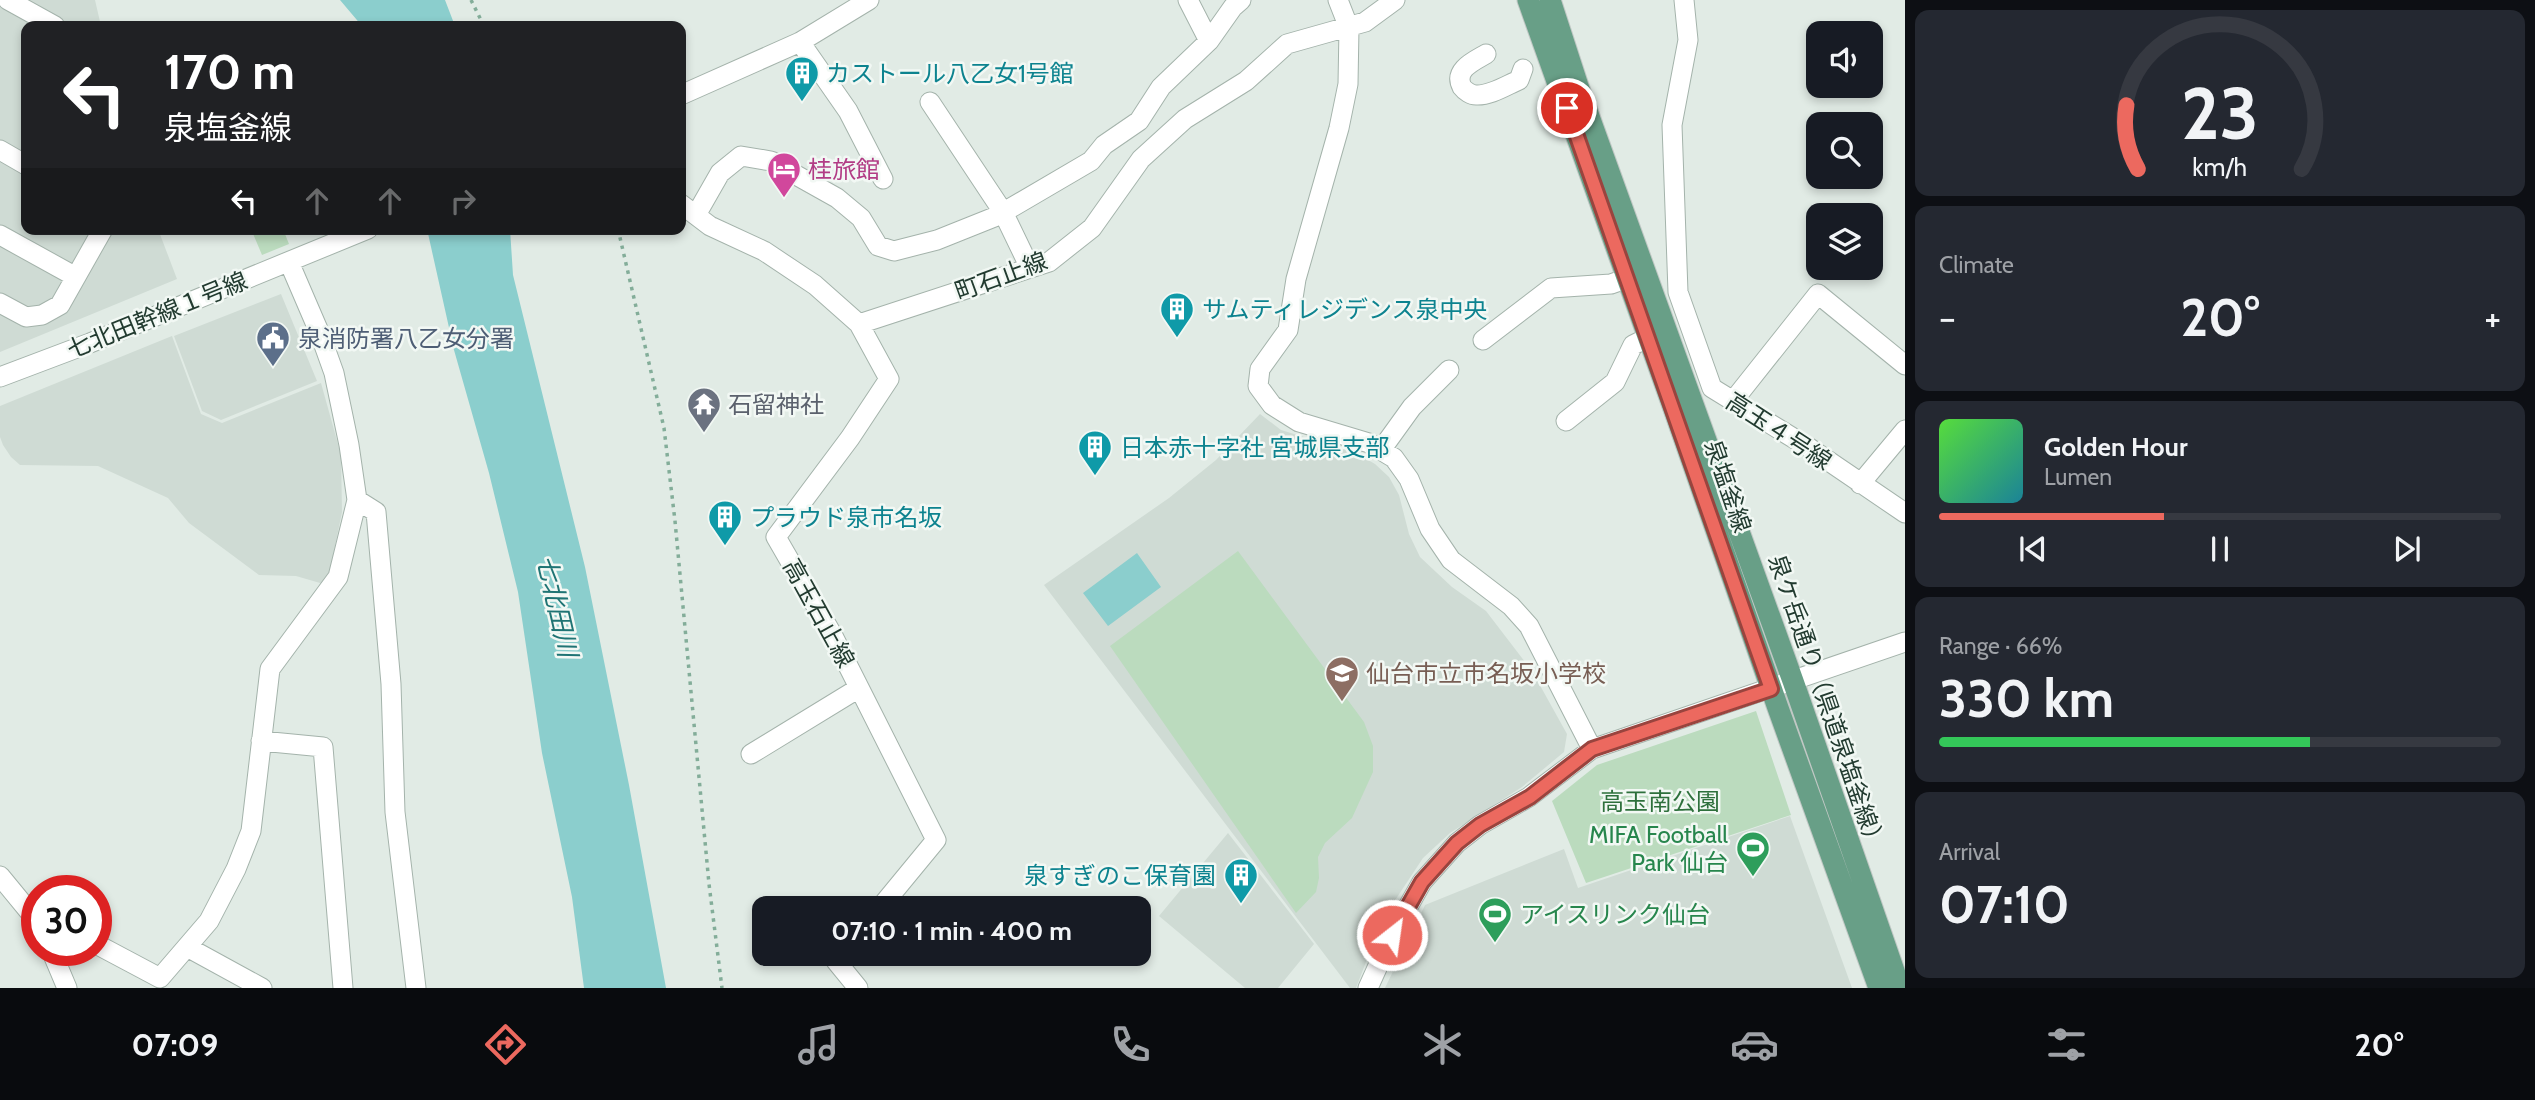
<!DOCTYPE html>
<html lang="en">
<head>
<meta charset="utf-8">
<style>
	body { margin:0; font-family:Cabin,"Noto Sans JP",sans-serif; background:#242831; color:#f1f3f6; height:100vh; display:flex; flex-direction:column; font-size:26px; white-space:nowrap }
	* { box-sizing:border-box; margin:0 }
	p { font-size:23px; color:#9ea1a6 }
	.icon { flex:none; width:38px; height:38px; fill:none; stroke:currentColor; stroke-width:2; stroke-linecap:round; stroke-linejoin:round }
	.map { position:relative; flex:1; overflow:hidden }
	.sheet { display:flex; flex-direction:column; gap:10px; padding:10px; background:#0d0f14; width:630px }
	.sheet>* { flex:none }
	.hud { position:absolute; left:21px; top:21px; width:665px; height:214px; border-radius:14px; box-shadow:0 4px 10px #0003; background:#202124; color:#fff; overflow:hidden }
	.tools { position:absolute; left:1806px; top:21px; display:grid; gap:14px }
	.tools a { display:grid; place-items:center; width:77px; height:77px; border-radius:14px; background:#171b24; box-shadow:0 4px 10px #0003; font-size:35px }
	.speed { position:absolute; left:21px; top:875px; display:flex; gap:14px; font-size:35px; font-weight:700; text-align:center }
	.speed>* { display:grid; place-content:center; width:91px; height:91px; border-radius:50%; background:#171b24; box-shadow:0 4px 10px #0003; line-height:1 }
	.speed .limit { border:10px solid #d22; background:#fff; color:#111 }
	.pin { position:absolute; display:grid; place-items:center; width:60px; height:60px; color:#fff; margin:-30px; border:4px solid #fff; border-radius:50%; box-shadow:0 2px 7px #0007 }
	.me { position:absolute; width:77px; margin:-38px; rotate:30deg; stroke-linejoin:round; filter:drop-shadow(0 0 5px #0008) }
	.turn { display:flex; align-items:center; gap:24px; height:147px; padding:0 28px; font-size:32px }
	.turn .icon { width:91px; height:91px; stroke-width:2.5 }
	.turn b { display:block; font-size:49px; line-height:60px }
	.lanes { display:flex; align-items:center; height:66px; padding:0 28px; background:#0003; justify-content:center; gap:35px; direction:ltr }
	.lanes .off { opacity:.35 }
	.big { font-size:52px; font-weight:700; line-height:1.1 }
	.sheet .widget { flex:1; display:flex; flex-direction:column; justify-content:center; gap:10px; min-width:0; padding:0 24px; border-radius:14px; background:#242831 }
	.sheet .dial { align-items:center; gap:0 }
	.dial svg { height:182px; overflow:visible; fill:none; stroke:#363941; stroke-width:7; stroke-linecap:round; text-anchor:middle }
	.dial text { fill:#f1f3f6; stroke:none }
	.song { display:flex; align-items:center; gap:21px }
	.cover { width:84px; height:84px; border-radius:10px; background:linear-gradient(135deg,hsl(110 70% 55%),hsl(190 70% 35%)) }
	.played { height:7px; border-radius:4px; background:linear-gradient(90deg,#ec695f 40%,#363941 40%) }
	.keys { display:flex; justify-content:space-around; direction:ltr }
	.heat { display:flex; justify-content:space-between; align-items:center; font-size:38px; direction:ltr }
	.charge { height:10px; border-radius:5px; background:linear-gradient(90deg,#34c759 66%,#363941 0) }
	.trip { position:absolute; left:752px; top:896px; width:399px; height:70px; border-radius:14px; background:#171b24; box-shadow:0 4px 10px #0003; font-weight:700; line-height:70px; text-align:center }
	.dock { display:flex; height:112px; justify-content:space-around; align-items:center; background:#090b0e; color:#9ea1a6 }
	.dock .icon { width:49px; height:49px }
	.dock .current { color:#ec695f }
	.dock b { font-size:32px; color:#f1f3f6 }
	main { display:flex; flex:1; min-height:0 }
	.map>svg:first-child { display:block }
	.built { fill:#cfdbd4 }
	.green { fill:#bbdbbe }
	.water { fill:#8bcecd }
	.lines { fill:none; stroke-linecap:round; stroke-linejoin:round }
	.minor-casing { stroke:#a4b3ab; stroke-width:21 }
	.major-casing { stroke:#c1c8c5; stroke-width:23 }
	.path { stroke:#83ad99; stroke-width:3.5; stroke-dasharray:3.5 5; stroke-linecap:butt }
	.minor { stroke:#fff; stroke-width:19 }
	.major { stroke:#689f87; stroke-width:21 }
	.route-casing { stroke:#99443e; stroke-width:18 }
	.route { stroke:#ec695f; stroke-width:12 }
	.labels { text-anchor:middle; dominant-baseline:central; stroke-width:5; stroke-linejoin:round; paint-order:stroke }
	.culture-label { font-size:24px; fill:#0d838f; stroke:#f2f8f4; text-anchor:start }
	.hotel-label { font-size:24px; fill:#b23c85; stroke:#f2f8f4; text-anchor:start }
	.street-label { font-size:24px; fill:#223b30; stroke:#f2f8f4 }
	.service-label { font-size:24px; fill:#4e5e75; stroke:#f2f8f4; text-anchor:start }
	.worship-label { font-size:24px; fill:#5b616d; stroke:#f2f8f4; text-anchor:start }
	.education-label { font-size:24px; fill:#785e54; stroke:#f2f8f4; text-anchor:start }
	.park-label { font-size:24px; fill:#2e703c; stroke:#f2f8f4 }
	.leisure-label { font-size:24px; fill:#27864d; stroke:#f2f8f4; text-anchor:end }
	.water-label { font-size:26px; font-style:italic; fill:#1f7474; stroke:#f2f8f4 }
</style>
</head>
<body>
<main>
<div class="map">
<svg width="1905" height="988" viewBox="0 0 1905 988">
	<rect width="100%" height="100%" fill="#e1ebe5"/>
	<!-- built -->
	<path class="built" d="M0 0H95L101 26H26V229H158L177 279 0 352Z
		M281 294 317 381 221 420 202 411 174 336Z
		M172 336 201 414 222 423 321 383 341 455 342 512 327 585 296 576 259 575 189 523 168 498 98 466 20 465 11 457 3 445 0 437V406Z
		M1260 414 1281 430 1356 453 1375 464 1389 477 1399 495 1409 534 1420 557 1452 587 1486 611 1532 671 1567 734 1564 752 1522 787 1450 833 1423 858 1382 920 1356 988H1350L1044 585 1169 498 1216 460Z
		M1790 816 1852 988H1385L1425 905 1564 849 1578 888Z
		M1228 833 1314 944 1278 988H1245L1159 916Z"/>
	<!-- green -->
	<path class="green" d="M251 229H283L289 244 262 255Z
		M1238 551 1364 722 1373 746V772L1352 818 1325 843 1318 857 1319 878 1316 892 1296 913 1110 646Z
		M1756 711 1791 815 1586 883 1552 801 1597 765Z"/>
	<!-- water -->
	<path class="water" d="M340 0H445L455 26H362Z
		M427 229H510L513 275 585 567 629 785 666 988H584L572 897 542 753 518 592 489 473 454 350Z
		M1137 553 1161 587 1108 626 1083 593Z"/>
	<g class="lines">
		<!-- minor casing -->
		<g class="minor-casing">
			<path id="minor" d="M8 0 55 26
				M1188 0 1209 41
				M1338 0 1349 28 1348 84 1339 128 1296 279 1288 330 1260 369 1258 386 1272 405 1299 422 1369 443 1394 458 1409 479 1430 529 1451 560 1511 606 1529 626 1592 749
				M1684 0 1688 40 1672 125 1678 292 1712 388 1808 447 1905 513
				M800 42 848 111 883 179
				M1486 54C1474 61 1453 70 1462 87 1465 91 1471 95 1476 95 1490 96 1507 85 1519 80L1523 69
				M681 95 800 42 869 0
				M930 102 1003 212 1030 268
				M0 150 26 165
				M681 204 710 226 764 251 815 285 859 324 1049 262 1092 228 1141 159 1185 119 1246 81 1287 44 1365 22 1395 0
				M696 215 720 173 741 156 771 161 837 198 861 218 878 246 894 251 937 240 997 216 1091 161 1104 145 1139 121 1161 87 1209 41 1233 7 1241 0
				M0 235 76 277
				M0 303 26 317 42 315 60 305 103 229
				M859 324 889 379 850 438 776 537 832 634 936 840 880 908
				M1483 340 1551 288 1611 284 1628 278
				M0 377 90 343 368 229
				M1733 401 1818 294 1905 365
				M1566 421 1615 382 1633 345 1649 337
				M1381 450 1412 407 1449 370
				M1860 484 1905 430
				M357 500 376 512 391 684 395 812 416 988
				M261 741 323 747 343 988
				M751 754 859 688
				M0 876 37 921
				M96 944 160 978 209 921 236 869 251 831 270 669 338 577 357 500 349 445 334 373 320 334 289 262
				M187 947 262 988
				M51 950 67 988
				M842 954 836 961 858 988
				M1368 988 1392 935 1422 882 1457 843 1480 825 1529 797 1592 749 1905 642"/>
		</g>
		<!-- major casing -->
		<g class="major-casing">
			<path id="major" d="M1528 0 1674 409 1778 708 1879 988
				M1550 0 1578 86 1793 681 1900 988"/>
		</g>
		<!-- path -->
		<path class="path" d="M471 0 484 26
			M618 229 664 428 675 521 709 884 722 988"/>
		<!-- minor -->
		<use href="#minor" class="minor"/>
		<!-- major -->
		<use href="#major" class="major"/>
	</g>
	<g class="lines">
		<!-- route casing -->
		<g class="route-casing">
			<path id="route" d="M1392 935 1422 882 1457 843 1480 825 1530 797 1592 749 1771 689 1567 108"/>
		</g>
		<!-- route -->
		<use href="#route" class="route"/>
	</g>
	<!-- icons -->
	<defs>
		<g id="building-pin" transform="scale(1.75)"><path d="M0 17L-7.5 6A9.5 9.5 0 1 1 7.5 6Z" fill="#0f9aa8" stroke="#f2f8f4"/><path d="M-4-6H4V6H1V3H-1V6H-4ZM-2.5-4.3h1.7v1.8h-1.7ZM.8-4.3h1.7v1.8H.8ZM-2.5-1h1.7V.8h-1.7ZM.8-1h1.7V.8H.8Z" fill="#fff"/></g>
		<g id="hotel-pin" transform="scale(1.75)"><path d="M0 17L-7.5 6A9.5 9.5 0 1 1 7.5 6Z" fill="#d1479c" stroke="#f2f8f4"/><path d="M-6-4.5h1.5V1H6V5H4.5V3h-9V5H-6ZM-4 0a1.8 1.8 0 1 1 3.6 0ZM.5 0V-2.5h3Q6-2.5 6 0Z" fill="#fff"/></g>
		<g id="civic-pin" transform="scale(1.75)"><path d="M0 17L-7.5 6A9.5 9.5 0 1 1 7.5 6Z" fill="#5c6f8a" stroke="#f2f8f4"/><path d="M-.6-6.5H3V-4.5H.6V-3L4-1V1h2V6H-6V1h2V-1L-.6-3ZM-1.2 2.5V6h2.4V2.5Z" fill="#fff"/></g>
		<g id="temple-pin" transform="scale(1.75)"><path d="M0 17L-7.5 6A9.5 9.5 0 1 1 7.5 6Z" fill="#6b7280" stroke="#f2f8f4"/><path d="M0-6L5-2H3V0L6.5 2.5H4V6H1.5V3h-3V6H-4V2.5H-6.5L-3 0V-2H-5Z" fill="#fff"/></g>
		<g id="school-pin" transform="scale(1.75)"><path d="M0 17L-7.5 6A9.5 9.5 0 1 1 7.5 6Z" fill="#8d6e63" stroke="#f2f8f4"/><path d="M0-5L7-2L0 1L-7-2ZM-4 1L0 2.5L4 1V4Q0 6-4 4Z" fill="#fff"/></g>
		<g id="stadium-pin" transform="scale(1.75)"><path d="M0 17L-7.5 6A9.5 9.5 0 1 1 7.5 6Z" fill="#2e9e5b" stroke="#f2f8f4"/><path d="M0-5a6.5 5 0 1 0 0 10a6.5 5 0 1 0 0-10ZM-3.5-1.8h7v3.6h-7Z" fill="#fff"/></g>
	</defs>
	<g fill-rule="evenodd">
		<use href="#building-pin" x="802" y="73"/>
		<use href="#hotel-pin" x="784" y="169"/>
		<use href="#building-pin" x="1177" y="309"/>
		<use href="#civic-pin" x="273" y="338"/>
		<use href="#temple-pin" x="704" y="404"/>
		<use href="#building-pin" x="1095" y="447"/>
		<use href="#building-pin" x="725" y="517"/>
		<use href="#school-pin" x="1342" y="673"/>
		<use href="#stadium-pin" x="1753" y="848"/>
		<use href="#building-pin" x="1241" y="875"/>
		<use href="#stadium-pin" x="1495" y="914"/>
	</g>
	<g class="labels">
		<!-- culture labels -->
		<g class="culture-label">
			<text x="826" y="73">カストール八乙女1号館</text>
			<text x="1202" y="309">サムティレジデンス泉中央</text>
			<text x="1120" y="447">日本赤十字社 宮城県支部</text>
			<text x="750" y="517">プラウド泉市名坂</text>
			<text x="1216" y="875" text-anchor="end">泉すぎのこ保育園</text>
		</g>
		<!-- hotel labels -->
		<g class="hotel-label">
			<text x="808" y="169">桂旅館</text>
		</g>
		<!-- street labels -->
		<g class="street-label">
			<text transform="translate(1001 276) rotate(-20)">町石止線</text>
			<text transform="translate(157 315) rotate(-22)">七北田幹線１号線</text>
			<text transform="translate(1779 431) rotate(33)">高玉４号線</text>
			<text transform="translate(1728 486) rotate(71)">泉塩釜線</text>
			<text transform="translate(819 613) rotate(61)">高玉石止線</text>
			<text transform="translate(1827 703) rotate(71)">泉ケ岳通り（県道泉塩釜線）</text>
		</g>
		<!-- service labels -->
		<g class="service-label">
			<text x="298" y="338">泉消防署八乙女分署</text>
		</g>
		<!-- worship labels -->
		<g class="worship-label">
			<text x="728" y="404">石留神社</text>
		</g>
		<!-- education labels -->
		<g class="education-label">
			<text x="1366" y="673">仙台市立市名坂小学校</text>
		</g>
		<!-- park labels -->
		<g class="park-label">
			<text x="1660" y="801">高玉南公園</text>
		</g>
		<!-- leisure labels -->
		<g class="leisure-label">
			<text x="1728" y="834">MIFA Football<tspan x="1728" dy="28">Park 仙台</tspan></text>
			<text x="1520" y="914" text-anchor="start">アイスリンク仙台</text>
		</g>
		<!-- water labels -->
		<g class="water-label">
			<text transform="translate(557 606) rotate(77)">七北田川</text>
		</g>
	</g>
</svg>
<div class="tools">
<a><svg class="icon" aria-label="sound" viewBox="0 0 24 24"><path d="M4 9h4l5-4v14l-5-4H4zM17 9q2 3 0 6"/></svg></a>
<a><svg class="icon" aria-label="search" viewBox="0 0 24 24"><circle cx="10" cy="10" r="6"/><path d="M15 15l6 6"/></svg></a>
<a><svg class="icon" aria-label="layers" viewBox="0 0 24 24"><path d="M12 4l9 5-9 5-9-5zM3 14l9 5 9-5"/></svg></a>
</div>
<div class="speed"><div class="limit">30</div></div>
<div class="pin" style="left:1567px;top:108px;background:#d93025"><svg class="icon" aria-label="arrive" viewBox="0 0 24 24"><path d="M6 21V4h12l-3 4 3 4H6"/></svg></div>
<svg class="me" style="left:1392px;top:935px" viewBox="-20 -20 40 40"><circle r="17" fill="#ec695f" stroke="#fff" stroke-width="3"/><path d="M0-11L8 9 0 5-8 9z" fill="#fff"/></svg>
<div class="trip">07:10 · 1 min · 400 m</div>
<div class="hud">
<div class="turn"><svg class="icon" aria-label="left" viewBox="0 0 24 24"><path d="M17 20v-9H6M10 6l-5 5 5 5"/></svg><div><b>170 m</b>泉塩釜線</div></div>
<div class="lanes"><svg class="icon" aria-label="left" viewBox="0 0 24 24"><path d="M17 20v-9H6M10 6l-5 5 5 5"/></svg><svg class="icon off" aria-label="ahead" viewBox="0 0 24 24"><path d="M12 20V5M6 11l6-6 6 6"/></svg><svg class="icon off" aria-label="ahead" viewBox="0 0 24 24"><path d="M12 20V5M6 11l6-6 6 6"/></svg><svg class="icon off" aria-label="right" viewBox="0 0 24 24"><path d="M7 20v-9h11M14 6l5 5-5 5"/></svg></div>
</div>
</div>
<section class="sheet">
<div class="widget dial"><svg viewBox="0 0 100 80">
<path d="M14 69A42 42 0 1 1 86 69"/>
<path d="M14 69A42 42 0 0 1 9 41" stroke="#ec695f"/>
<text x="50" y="56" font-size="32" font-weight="700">23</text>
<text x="50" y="72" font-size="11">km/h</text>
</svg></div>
<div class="widget"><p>Climate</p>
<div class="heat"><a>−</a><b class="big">20°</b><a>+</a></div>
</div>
<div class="widget">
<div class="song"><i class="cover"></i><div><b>Golden Hour</b><p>Lumen</p></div></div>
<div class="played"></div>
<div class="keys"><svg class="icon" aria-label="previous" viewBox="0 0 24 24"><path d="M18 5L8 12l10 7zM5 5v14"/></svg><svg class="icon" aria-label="pause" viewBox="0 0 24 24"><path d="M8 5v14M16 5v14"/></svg><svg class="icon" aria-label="next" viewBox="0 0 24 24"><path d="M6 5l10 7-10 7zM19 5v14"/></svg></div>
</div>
<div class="widget"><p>Range · 66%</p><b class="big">330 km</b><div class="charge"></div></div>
<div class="widget"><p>Arrival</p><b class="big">07:10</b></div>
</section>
</main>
<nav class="dock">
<b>07:09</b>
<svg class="icon current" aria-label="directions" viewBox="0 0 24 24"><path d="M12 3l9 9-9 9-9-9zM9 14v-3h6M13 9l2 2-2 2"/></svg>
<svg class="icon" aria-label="music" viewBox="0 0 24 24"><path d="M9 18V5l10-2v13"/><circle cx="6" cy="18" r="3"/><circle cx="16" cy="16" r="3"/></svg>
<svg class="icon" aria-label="phone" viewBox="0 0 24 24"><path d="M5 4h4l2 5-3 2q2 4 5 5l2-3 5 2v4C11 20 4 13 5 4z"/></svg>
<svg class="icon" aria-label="climate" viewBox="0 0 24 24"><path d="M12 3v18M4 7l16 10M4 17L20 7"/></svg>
<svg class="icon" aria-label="car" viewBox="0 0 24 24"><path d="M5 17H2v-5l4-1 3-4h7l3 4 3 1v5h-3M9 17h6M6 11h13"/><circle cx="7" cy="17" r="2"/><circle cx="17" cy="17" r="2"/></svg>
<svg class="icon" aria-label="filters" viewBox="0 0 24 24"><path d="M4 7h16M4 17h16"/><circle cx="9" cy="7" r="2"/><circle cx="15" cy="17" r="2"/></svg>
<b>20°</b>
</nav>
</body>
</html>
